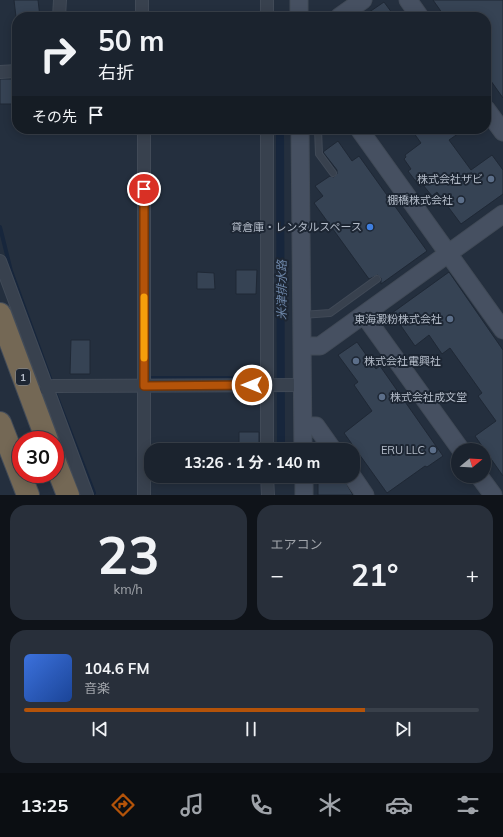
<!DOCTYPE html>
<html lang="ja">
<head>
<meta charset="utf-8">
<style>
	body { margin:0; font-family:Mulish,"Noto Sans JP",sans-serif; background:#282f3a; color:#f1f3f6; height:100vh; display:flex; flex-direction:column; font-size:15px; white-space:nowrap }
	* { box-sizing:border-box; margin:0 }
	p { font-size:13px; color:#a0a4aa }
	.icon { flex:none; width:22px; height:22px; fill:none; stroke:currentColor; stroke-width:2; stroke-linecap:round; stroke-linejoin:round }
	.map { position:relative; height:495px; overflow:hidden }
	.drawer { display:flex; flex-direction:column; gap:10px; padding:10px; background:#0f1319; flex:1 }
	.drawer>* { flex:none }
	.guide { position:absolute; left:12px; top:12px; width:479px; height:122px; border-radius:16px; box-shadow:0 2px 10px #0003,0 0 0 1px #39404a; background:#1b232e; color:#f1f3f6; overflow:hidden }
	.needle { width:26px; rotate:72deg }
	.buttons { position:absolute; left:451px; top:443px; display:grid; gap:8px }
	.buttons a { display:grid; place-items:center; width:40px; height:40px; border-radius:50%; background:#1b232e; box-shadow:0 2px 10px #0003,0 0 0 1px #39404a; font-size:20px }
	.speed { position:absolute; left:12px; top:431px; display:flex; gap:8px; font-size:20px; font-weight:700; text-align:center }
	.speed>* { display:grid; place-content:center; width:52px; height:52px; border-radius:50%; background:#1b232e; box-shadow:0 2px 10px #0003,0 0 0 1px #39404a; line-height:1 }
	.speed .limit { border:6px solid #d22; background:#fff; color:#111 }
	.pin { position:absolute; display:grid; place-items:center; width:34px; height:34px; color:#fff; margin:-17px; border:2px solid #fff; border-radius:50%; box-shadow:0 1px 4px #0007 }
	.me { position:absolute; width:44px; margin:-22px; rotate:270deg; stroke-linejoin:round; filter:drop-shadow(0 0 3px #0008) }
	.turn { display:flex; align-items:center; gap:14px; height:84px; padding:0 20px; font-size:18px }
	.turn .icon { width:52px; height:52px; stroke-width:2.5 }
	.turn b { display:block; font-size:28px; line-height:34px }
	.then { display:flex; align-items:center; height:38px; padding:0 20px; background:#0003; gap:8px; font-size:15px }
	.big { font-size:30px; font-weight:700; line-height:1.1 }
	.drawer .card { flex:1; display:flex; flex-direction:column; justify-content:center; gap:6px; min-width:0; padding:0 14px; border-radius:16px; background:#282f3a }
	.drawer .dial { align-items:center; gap:0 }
	.dial b { font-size:52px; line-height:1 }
	.song { display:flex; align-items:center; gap:12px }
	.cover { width:48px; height:48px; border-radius:6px; background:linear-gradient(135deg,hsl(220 70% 55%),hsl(220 70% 35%)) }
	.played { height:4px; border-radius:2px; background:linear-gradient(90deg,#b45309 75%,#39404a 75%) }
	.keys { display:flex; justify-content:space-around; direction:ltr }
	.heat { display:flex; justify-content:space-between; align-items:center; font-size:22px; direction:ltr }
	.drawer .tiles { flex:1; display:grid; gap:10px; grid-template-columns:1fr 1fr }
	.card:last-child { grid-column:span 2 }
	.trip { position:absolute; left:144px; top:443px; width:216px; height:40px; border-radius:16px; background:#1b232e; box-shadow:0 2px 10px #0003,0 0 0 1px #39404a; font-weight:700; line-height:40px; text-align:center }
	.menu { display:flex; height:64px; justify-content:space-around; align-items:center; background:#0b0e12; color:#a0a4aa }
	.menu .icon { width:28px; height:28px }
	.menu .current { color:#b45309 }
	.menu b { font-size:18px; color:#f1f3f6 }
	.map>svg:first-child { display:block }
	.water { fill:#17263c }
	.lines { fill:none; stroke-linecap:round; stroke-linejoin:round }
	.stream { stroke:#17263c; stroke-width:4 }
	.building { fill:#364354; stroke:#1f2835 }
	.lane-casing { stroke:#414a57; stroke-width:8 }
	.street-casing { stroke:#414a57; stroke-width:14 }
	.secondary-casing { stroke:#414a57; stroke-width:19 }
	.highway-casing { stroke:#434c59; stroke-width:24 }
	.lane { stroke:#38414e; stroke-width:6 }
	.street { stroke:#38414e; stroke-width:12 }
	.secondary { stroke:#465061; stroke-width:17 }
	.highway { stroke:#746855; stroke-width:22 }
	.route-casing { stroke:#753606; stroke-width:10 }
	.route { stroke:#b45309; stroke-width:7 }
	.slow { stroke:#f59e0b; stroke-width:7 }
	.service-dot { fill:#5c6f8a; stroke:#1d2633; stroke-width:1.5 }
	.shop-dot { fill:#3f7fe0; stroke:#1d2633; stroke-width:1.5 }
	.labels { text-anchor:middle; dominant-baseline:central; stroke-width:4; stroke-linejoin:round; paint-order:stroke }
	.shield { fill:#1d2633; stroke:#878f9c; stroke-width:1 }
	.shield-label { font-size:10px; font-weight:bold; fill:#b4bcc9 }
	.poi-label { font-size:11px; fill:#b4bcc9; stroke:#1d2633; text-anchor:end }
	.water-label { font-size:12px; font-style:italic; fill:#6d86a8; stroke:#1d2633 }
</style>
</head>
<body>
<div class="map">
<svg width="503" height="495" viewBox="0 0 503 495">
	<rect width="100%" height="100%" fill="#242f3e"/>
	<!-- water -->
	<path class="water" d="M276 129H284L285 450H277Z"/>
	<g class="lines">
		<!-- stream -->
		<path class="stream" d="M0 227 11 271 51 381
			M147 378H262
			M56 395 94 493"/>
	</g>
	<!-- building -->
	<path class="building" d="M14 0H38L40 17H16Z
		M433 0H503V98L486 74V17H445Z
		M384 2 395 17H362Z
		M0 79H15L16 104H0Z
		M411 129H465L449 140 471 170 492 155 503 170V194L461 224 437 192 432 196 423 185 420 187 408 171 411 169 404 159 406 157 405 155 421 143Z
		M338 141 352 161 359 156 427 251 381 284V278L378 275 369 279 314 203 323 196 315 186 330 176 334 177 337 174V170L323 152Z
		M236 270H257L256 294H236Z
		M197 272 214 273 215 289H197Z
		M449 272 503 350V476L475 436 496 421 478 396 482 393 450 348 442 354 429 335 415 346 392 313Z
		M71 340H90V374H70Z
		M357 342 376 369 380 366 443 456 427 467 425 466 387 493 344 433 372 411 354 385 358 382 338 355Z
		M239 432H259V450H239Z
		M318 476H342L353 495H318Z"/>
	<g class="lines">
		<!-- lane casing -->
		<g class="lane-casing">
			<path id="lane" d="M318 129 319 154 333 173
				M302 315 330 313 377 279"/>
		</g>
		<!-- street casing -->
		<g class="street-casing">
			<path id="street" d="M142 0V17
				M267 0V17
				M59 17 60 0
				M0 72 17 71
				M144 129V495
				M267 129V450
				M0 261 87 495
				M46 389 53 386 303 385
				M267 476 268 495"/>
		</g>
		<!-- secondary casing -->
		<g class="secondary-casing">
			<path id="secondary" d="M408 0 420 17
				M299 17V0
				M339 17 363 0
				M486 109 503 132
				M300 129 303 450
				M359 129 503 330
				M364 315 461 450
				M302 346H320L503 214
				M303 426H316L333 450
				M304 476V495
				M352 476 365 495
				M479 476 493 495"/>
		</g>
		<!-- highway casing -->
		<g class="highway-casing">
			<path id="highway" d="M0 314 47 440
				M0 423 28 495
				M55 462 68 495"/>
		</g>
		<!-- lane -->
		<use href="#lane" class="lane"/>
		<!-- street -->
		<use href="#street" class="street"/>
		<!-- secondary -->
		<use href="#secondary" class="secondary"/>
		<!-- highway -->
		<use href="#highway" class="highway"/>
	</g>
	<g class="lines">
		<!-- route casing -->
		<g class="route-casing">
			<path id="route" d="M144 189V386L252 385"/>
		</g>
		<!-- route -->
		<use href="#route" class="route"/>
		<!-- slow -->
		<path class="slow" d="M144 297V358"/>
	</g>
	<!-- markers -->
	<g class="service-dot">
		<circle cx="491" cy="179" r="4"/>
		<circle cx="461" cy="200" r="4"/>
		<circle cx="450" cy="319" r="4"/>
		<circle cx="356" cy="361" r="4"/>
		<circle cx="382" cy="397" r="4"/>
		<circle cx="433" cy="450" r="4"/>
	</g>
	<circle class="shop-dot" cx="370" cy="227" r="4"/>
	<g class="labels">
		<!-- shield labels -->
		<rect class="shield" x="16" y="369" width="14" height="16" rx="3"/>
		<g class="shield-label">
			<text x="23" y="377">1</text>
		</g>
		<!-- poi labels -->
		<g class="poi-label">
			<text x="483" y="179">株式会社ザビ</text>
			<text x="453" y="200">棚橋株式会社</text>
			<text x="362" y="227">貸倉庫・レンタルスペース</text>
			<text x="442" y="319">東海澱粉株式会社</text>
			<text x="364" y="361" text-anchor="start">株式会社電興社</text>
			<text x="390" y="397" text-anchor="start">株式会社成文堂</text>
			<text x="425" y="450">ERU LLC</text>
		</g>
		<!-- water labels -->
		<g class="water-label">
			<text transform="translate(281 290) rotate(-90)">米津排水路</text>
		</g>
	</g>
</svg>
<div class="buttons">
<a><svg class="needle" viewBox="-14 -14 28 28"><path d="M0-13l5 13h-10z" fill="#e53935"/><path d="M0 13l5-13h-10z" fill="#a0a4aa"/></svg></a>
</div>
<div class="speed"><div class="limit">30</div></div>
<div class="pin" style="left:144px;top:189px;background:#d93025"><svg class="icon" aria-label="arrive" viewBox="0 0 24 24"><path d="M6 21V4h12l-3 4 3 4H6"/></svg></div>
<svg class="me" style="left:252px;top:385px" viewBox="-20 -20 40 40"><circle r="17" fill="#b45309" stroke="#fff" stroke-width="3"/><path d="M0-11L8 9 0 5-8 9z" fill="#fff"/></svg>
<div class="trip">13:26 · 1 分 · 140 m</div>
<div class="guide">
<div class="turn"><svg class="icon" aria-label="right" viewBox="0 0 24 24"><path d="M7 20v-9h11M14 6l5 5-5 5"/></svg><div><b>50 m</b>右折</div></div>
<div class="then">その先<svg class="icon" aria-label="arrive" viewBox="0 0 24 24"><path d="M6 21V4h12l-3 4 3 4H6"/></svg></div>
</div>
</div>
<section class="drawer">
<div class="tiles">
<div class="card dial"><b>23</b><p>km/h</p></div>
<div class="card"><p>エアコン</p>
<div class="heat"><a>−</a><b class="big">21°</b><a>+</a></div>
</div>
<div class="card">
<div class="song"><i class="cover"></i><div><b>104.6 FM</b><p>音楽</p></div></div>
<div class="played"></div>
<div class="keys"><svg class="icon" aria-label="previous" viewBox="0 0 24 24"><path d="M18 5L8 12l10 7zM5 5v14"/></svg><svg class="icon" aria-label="pause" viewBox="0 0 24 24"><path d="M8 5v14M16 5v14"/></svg><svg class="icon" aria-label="next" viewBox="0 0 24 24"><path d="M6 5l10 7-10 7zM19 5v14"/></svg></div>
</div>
</div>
</section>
<nav class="menu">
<b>13:25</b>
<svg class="icon current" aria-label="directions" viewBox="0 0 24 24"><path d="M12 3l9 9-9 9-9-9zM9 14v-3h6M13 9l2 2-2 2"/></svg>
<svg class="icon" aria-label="music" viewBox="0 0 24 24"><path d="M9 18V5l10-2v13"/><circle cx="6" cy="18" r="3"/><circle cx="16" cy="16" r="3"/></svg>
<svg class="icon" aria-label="phone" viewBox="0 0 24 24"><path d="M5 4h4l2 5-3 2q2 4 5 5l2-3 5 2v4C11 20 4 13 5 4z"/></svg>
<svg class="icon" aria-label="climate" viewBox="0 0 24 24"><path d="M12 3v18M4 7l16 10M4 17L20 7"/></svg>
<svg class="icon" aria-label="car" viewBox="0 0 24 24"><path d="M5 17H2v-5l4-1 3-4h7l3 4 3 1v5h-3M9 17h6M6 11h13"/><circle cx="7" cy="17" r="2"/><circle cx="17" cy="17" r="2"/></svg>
<svg class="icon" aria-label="filters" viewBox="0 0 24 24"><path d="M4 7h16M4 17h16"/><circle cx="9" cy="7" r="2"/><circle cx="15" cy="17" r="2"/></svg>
</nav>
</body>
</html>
